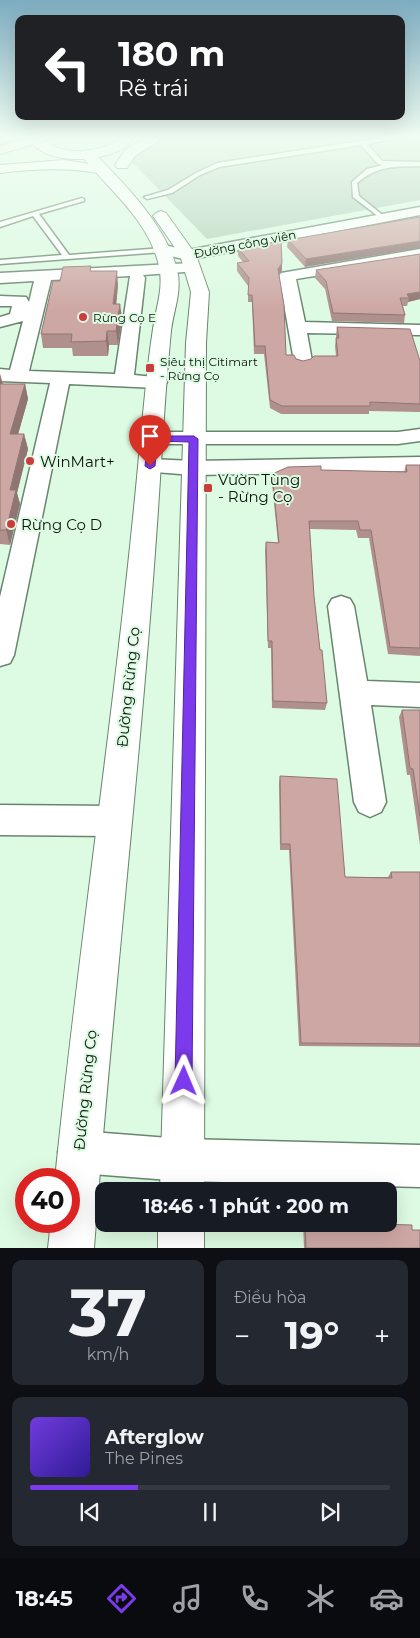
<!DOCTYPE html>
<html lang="vi">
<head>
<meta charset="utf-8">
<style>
	body { margin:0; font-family:Montserrat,sans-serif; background:#242831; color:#f1f3f6; height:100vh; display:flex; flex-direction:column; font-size:19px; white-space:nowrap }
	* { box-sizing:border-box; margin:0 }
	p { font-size:16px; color:#9ea1a6 }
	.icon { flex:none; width:28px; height:28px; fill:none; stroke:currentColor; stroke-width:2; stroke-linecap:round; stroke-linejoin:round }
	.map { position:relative; height:1248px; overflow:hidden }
	.side { display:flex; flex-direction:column; gap:12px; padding:12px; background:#0d0f14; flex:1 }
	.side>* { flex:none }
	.top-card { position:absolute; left:15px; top:15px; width:390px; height:105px; border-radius:10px; box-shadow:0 5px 20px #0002; background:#202124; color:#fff; overflow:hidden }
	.speed { position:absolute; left:15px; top:1168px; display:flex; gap:10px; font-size:25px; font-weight:700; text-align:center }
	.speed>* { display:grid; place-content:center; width:65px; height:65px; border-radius:50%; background:#171b24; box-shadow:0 5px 20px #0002; line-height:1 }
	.speed .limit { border:8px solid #d22; background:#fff; color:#111 }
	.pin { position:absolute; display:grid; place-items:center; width:42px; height:42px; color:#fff; margin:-51px -21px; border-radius:50% 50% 50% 0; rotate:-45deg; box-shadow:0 0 5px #0007 }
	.pin .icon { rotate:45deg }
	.me { position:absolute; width:55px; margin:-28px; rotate:1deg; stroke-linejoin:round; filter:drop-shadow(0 0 4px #0008) }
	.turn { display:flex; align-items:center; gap:18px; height:105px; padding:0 20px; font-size:22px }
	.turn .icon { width:65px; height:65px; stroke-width:2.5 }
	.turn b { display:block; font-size:35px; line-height:42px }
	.big { font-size:38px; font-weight:700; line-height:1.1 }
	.side .widget { flex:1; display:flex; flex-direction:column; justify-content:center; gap:8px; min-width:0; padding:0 18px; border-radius:10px; background:#242831 }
	.side .dial { align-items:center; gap:0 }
	.dial b { font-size:65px; line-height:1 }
	.song { display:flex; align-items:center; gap:15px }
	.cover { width:60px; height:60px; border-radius:8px; background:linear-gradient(135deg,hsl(260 70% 55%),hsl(250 70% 35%)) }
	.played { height:5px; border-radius:2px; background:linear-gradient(90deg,#7c3aed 30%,#363941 30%) }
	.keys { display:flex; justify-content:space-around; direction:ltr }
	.heat { display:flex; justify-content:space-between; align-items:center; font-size:28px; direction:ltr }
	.side .tiles { flex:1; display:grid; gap:12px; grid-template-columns:1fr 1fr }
	.widget:last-child { grid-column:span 2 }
	.trip { position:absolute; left:95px; top:1182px; width:302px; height:50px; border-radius:10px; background:#171b24; box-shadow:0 5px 20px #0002; font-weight:700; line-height:50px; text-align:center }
	.tabs { display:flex; height:80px; justify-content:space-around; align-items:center; background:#090b0e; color:#9ea1a6 }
	.tabs .icon { width:35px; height:35px }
	.tabs .selected { color:#7c3aed }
	.tabs b { font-size:22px; color:#f1f3f6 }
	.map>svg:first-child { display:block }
	.green { fill:#b2d1b8 }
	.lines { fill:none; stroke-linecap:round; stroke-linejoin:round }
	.lane-casing { stroke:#6a856f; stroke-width:3 }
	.street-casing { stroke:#6a856f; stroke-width:3 }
	.secondary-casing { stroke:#6a856f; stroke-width:2 }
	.highway-casing { stroke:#6a856f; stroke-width:2 }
	.lane { fill:#fff; fill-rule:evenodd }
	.street { fill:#fff; fill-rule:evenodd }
	.secondary { fill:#fff; fill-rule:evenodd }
	.highway { fill:#fff; fill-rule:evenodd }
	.wall { fill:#b0908d }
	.shaded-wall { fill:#907573 }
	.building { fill:#cda7a4; stroke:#907573 }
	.route { fill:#7c3aed; stroke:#51269a }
	.poi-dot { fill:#cb3c3f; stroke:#ddfae2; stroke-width:2 }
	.labels { text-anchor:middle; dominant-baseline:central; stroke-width:4; stroke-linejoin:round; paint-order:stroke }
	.far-street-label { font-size:12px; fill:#0a150d; stroke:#ddfae2 }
	.far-poi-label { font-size:12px; fill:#0a150d; stroke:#ddfae2; text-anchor:start }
	.poi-label { font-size:15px; fill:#0a150d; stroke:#ddfae2; text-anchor:start }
	.street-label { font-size:15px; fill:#0a150d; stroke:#ddfae2 }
</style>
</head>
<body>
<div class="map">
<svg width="420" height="1248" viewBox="0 0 420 1248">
	<rect width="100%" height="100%" fill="#ddfae2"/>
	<!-- green -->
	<path class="green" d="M171 136H420V200L207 239 132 162 140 150Z"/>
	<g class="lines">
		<!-- lane casing -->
		<g class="lane-casing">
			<path id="lane" d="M394 136H409L367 144 382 161 420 162V166C392 167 379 165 357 183L359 196 385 217V219L383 220 353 197 352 182 367 169 383 165 378 164 361 145 219 167 200 175 172 193 147 199 144 197 168 190 196 173 217 163Z
				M82 198 84 199V201L39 214 69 255 163 248 167 250 163 252 0 264V260L62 255 33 216 0 227V222Z"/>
		</g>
		<!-- street casing -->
		<g class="street-casing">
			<path id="street" d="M420 207V215L188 260 157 253 155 250 157 247 163 245 188 250Z
				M420 249V259L296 279 305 322 420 325V335L307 333 312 361 310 365 303 367 296 365 294 361 279 276 281 273Z
				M192 263 198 265 200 268 198 271 143 275 145 278 134 375 164 378 167 382 164 386 157 388 69 384 14 655 10 663 0 666V597L50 383 0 381V369L10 370 23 321 0 327V317L10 314 12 306H0V296L26 297 29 302 34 281 0 283V273ZM130 276 115 374 29 371 51 280Z
				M420 429V441L398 444H152L145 443 142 438 145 433 152 432H398Z
				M420 457V471L193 475 142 471 139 466 142 461 150 459 193 461Z
				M341 596 350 599 354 606 367 681 420 683V707L371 705 386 802 381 812 370 817 359 812 354 802 328 606 332 599Z
				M0 805 113 806 124 810 129 821 124 832 113 836 0 835Z
				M79 1131 182 1139 420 1145V1187L182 1181 79 1173 64 1167 58 1152 64 1137Z"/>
		</g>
		<!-- secondary casing -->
		<g class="secondary-casing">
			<path id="secondary" d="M87 150 92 151C124 183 170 229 178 275 181 294 173 313 171 331 166 380 163 430 160 479 144 736 113 991 94 1248H48L51 1221H69V1179H55C80 934 118 690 140 445 144 406 147 367 153 329 156 307 164 288 159 266 149 220 108 189 80 154Z
				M161 211 166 213 196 255 209 292 206 343 204 1191H160L186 343 191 292 180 255 153 216 156 213Z
				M158 1224H204V1248H158Z"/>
		</g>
		<!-- highway casing -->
		<g class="highway-casing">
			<path id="highway" d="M34 136H43C57 158 99 153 119 140L121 136H133C125 163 48 167 34 144L0 154V146Z
				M150 136H166L135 156 127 168H117L115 165 125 150Z
				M64 160 103 166 110 170 103 174C68 167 35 169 0 173V165Z"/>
		</g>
		<!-- lane -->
		<use href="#lane" class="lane"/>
		<!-- street -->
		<use href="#street" class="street"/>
		<!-- secondary -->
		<use href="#secondary" class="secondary"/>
		<!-- highway -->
		<use href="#highway" class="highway"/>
	</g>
	<!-- wall -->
	<path class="wall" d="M420 217 305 267 287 247 288 240Z
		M238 248 282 271 279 274 286 355 303 361 336 356 335 346 336 338V335L337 327 420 361V412L369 411V414H281L270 408 264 354H254L252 302H248V286L237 271V263L243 262 238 256Z
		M420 254V299L408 302 407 306H403L405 315 404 323 332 321 325 289 315 278 316 270Z
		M92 271 118 285 116 304 122 318 118 345H109L108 356H73L72 348H43L41 334 60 281Z
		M0 374 2 384H25L28 399 18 434H24L28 449 17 493 20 504 10 545 0 544Z
		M406 465H420V656L388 654 369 538H358L356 530 310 529 314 596 320 650 327 703 325 710 272 708 271 648H268L265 550 266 542 278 543 272 483V474L321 470 404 472Z
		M402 710H420V845L410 775H407L399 717Z
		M280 776 345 877H388L391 872H420V1047L299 1046 289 850H280L279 783Z
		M303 1224H379L412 1230 420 1248H304Z"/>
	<!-- shaded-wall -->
	<path class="shaded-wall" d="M420 241V248L305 267 306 259Z
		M282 263V271L277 276 278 269Z
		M117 271 118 285 115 318 113 304Z
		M420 292V299L408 302 409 298 407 294Z
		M120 304 122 318 118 345 116 331Z
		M107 331 109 345 108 356 106 341Z
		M0 374 4 388 0 398Z
		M25 384 28 399 14 449 10 434Z
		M24 434 28 449 17 493 20 504 10 545 6 530 10 490Z"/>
	<!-- building -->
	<path class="building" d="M420 217V241L306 259 288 240Z
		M281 241 282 263 278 269 284 305 286 355H294L296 359 303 361 311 359 314 356H338L336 338H339L337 327 410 329 420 361V404L370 402V406H282L270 400 265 346H255L252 295H248L249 278 237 263 249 261 238 248Z
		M420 254V292L407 294 409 298H400L405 315 333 313 326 281 316 270Z
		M91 266 90 271H117L113 304H120L116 331H107L106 341 71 342 72 334H41L53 281H60L63 267Z
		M0 384H25L10 434H24L10 490H16L6 530H0Z
		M406 465H420V648L390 647 371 530H360L358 521H309L314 596 320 650H322L327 703 273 701 272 641H268L266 542 279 543 272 474 288 467 321 466V470L407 472Z
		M402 710H420V816L413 769 410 768Z
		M280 776 337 779 345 877 392 878 391 872H420V1044L301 1043 290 844H281Z
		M305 1224H379L412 1225V1230H420V1248H306Z"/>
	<!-- sky -->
	<linearGradient id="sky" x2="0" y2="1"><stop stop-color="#7dacc0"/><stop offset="0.44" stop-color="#f0fdf2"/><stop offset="1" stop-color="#f0fdf2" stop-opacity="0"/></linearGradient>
	<rect width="420" height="311" fill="url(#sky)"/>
	<!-- route -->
	<path class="route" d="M152 436H194L198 439 192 1081 190 1087 184 1089 177 1087 175 1081 189 442 157 441 155 466 150 469 145 466 148 438Z"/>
	<!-- markers -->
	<g class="poi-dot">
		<circle cx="83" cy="317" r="5"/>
		<rect x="145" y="363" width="10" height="10" rx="2.5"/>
		<circle cx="30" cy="461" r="5"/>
		<rect x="203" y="483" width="10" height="10" rx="2.5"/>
		<circle cx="11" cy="524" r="5"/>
	</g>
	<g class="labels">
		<!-- far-street labels -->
		<g class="far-street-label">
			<text transform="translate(245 244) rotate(-11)">Đường công viên</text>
		</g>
		<!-- far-poi labels -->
		<g class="far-poi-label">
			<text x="93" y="317">Rừng Cọ E</text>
			<text x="160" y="361">Siêu thị Citimart<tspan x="160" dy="14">- Rừng Cọ</tspan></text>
		</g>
		<!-- poi labels -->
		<g class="poi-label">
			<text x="40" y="461">WinMart+</text>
			<text x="218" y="479">Vườn Tùng<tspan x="218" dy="17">- Rừng Cọ</tspan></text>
			<text x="21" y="524">Rừng Cọ D</text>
		</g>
		<!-- street labels -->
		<g class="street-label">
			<text transform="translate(128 687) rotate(-84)">Đường Rừng Cọ</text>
			<text transform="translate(85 1090) rotate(-84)">Đường Rừng Cọ</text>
		</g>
	</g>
</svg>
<div class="speed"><div class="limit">40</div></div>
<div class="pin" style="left:150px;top:466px;background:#d93025"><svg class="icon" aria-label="arrive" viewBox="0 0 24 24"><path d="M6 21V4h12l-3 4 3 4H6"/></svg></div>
<svg class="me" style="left:184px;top:1081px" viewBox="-20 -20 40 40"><path d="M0-17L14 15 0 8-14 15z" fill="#7c3aed" stroke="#fff" stroke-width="4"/></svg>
<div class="trip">18:46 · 1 phút · 200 m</div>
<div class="top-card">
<div class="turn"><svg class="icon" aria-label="left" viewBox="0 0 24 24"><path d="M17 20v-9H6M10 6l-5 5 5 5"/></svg><div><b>180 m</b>Rẽ trái</div></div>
</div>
</div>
<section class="side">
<div class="tiles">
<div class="widget dial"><b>37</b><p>km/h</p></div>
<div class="widget"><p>Điều hòa</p>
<div class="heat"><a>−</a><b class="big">19°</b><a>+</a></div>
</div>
<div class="widget">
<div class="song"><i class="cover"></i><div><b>Afterglow</b><p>The Pines</p></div></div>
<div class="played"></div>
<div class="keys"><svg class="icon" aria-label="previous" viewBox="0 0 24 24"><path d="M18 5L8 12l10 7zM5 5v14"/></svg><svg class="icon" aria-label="pause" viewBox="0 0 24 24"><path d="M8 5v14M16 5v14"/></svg><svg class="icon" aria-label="next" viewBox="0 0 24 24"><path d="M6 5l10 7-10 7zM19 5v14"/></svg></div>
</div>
</div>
</section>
<nav class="tabs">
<b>18:45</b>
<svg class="icon selected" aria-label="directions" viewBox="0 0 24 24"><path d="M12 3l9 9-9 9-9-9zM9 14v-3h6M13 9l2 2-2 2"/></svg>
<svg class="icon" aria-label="music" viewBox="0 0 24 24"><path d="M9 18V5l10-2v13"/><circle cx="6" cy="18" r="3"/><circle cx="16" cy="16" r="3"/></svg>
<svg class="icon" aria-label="phone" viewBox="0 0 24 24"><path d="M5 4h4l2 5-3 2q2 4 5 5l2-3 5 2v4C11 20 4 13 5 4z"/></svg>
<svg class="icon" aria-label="climate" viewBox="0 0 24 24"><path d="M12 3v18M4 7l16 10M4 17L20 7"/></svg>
<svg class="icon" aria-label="car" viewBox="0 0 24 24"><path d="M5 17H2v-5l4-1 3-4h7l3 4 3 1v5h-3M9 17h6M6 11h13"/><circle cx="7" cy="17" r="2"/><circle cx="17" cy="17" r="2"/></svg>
</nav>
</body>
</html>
